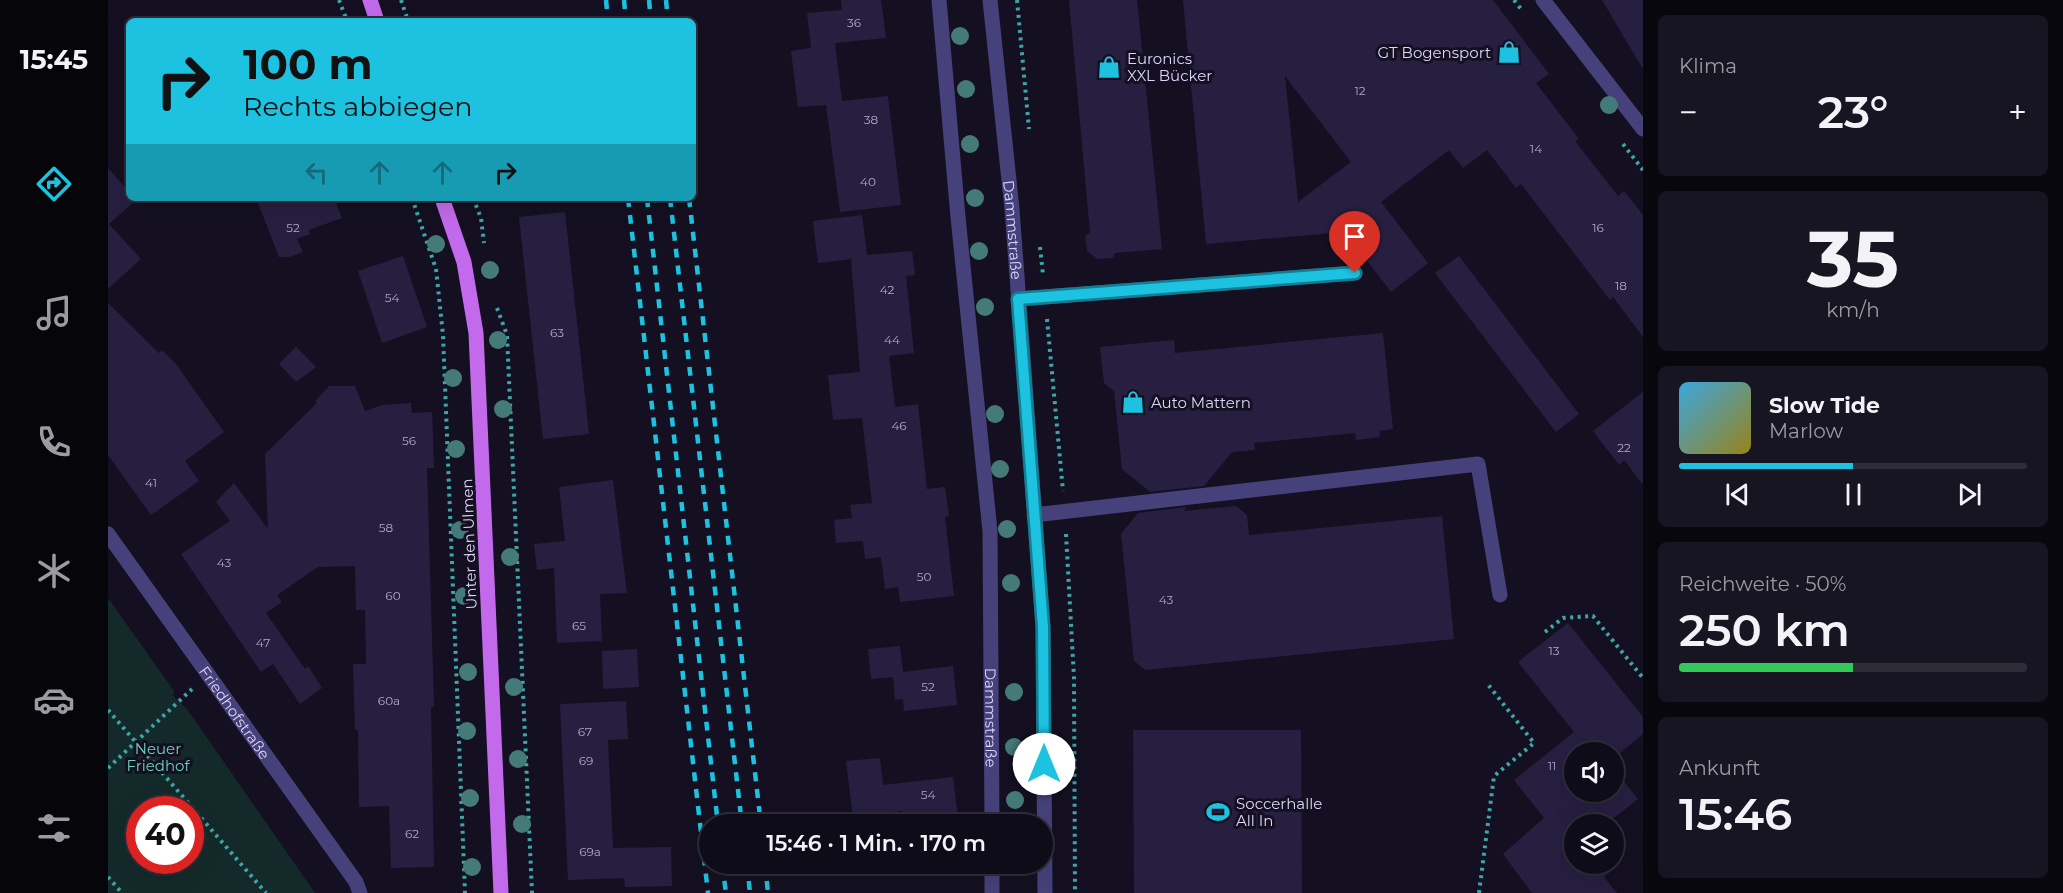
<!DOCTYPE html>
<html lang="de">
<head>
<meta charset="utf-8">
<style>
	body { margin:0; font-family:Montserrat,sans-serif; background:#181522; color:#f1f3f6; height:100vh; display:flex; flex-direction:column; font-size:22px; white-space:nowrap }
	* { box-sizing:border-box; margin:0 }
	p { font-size:20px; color:#9b9ba2 }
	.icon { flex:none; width:33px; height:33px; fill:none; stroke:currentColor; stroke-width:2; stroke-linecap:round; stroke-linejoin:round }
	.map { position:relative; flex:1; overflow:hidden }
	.side { display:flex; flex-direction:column; gap:15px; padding:15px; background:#08070e; width:420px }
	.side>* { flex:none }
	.guide { position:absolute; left:18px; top:18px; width:570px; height:183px; border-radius:9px; box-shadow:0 6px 24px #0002,0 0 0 2px #2f2c38; background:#1cc2e0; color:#111; overflow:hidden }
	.controls { position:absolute; left:1456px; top:742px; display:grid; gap:12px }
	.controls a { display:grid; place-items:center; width:60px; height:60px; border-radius:50%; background:#0f0c19; box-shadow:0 6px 24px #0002,0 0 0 2px #2f2c38; font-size:30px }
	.speed { position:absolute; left:18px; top:796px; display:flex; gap:12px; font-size:30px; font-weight:700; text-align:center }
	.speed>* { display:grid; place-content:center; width:78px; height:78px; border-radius:50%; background:#0f0c19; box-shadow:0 6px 24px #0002,0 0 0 2px #2f2c38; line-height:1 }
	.speed .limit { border:9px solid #d22; background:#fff; color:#111 }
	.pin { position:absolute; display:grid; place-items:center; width:51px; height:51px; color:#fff; margin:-62px -26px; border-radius:50% 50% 50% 0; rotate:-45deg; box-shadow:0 0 6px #0007 }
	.pin .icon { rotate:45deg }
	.me { position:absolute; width:66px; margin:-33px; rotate:0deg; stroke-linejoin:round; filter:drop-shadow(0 0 4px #0008) }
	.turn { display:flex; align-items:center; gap:21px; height:126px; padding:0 18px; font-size:27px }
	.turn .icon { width:78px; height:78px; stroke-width:2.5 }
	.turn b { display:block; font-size:42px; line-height:51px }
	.lanes { display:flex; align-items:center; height:57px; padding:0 18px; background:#0003; justify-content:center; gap:30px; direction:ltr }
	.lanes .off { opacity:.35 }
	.big { font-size:45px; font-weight:600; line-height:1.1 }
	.side .widget { flex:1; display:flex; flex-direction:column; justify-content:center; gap:9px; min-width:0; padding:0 21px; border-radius:9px; background:#181522 }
	.side .dial { align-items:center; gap:0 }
	.dial b { font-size:78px; line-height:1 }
	.song { display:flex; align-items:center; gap:18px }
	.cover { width:72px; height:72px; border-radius:9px; background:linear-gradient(135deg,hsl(200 70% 55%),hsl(50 70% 35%)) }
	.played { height:6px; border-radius:3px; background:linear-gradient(90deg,#1cc2e0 50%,#2f2c38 50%) }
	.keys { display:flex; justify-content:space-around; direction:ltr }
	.heat { display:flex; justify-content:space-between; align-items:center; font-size:33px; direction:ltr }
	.charge { height:9px; border-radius:4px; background:linear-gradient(90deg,#34c759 50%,#2f2c38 0) }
	.trip { position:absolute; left:591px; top:814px; width:354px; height:60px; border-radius:30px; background:#0f0c19; box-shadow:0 6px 24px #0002,0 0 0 2px #2f2c38; font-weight:600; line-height:60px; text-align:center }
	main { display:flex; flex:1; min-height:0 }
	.tab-bar { display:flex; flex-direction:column; width:108px; justify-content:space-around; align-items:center; background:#06050a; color:#9b9ba2 }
	.tab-bar .icon { width:42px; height:42px }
	.tab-bar .selected { color:#1cc2e0 }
	.tab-bar b { font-size:27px; color:#f1f3f6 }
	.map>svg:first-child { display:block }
	.green { fill:#142a2a; fill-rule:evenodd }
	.building { fill:#271f40; fill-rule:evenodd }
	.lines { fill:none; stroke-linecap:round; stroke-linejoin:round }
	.path { stroke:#3da6a6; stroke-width:4; stroke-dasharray:3 4.5; stroke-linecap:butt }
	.minor { stroke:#46417a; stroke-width:15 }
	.major { stroke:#c36aec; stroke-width:15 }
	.rail { stroke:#1cc2e0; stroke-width:4.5; stroke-dasharray:9 8; stroke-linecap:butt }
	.tree { fill:#447a77 }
	.route-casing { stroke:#127e92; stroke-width:15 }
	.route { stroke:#1cc2e0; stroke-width:10 }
	.labels { text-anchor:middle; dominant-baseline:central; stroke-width:6; stroke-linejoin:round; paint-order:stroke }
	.number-label { font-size:12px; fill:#afa8cc }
	.poi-label { font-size:15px; fill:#dcd6fa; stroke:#141021; text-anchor:start }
	.street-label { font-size:15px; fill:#dcd6fa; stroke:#141021 }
	.park-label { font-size:15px; fill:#6bd1bd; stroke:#141021 }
</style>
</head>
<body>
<main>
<nav class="tab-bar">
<b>15:45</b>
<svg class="icon selected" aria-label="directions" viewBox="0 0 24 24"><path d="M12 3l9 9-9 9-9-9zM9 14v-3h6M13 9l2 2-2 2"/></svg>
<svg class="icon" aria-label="music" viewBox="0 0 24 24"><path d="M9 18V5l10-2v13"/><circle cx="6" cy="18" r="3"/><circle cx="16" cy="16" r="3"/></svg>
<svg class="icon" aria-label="phone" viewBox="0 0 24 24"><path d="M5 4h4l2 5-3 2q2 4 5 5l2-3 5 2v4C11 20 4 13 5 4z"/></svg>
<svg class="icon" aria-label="climate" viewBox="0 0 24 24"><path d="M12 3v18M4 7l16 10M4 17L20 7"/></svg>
<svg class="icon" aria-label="car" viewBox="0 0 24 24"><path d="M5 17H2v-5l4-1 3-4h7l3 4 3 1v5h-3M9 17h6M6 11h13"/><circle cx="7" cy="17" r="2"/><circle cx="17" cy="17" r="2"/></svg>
<svg class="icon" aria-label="filters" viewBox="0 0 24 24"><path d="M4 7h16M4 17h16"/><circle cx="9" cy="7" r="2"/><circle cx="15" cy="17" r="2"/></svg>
</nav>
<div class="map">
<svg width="1535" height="893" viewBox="0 0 1535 893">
	<rect width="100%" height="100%" fill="#141021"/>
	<!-- green -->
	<path class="green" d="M0 598 66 691 65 696 79 709 207 893H0ZM32 810H82V861H32Z"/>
	<!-- building -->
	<path class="building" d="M733 0H773L778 38 727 43 734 101 780 96 793 205 732 212 718 105 690 107 683 51 703 48 699 13 734 10Z
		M961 0H1029L1054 249 1007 253 1005 258 989 259 979 251 977 236 982 233Z
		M1075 0H1385L1441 74 1428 83 1471 139 1467 141 1510 196 1516 191 1535 215V337L1505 297 1502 300 1413 184 1408 188 1379 150 1355 168 1341 150 1273 202 1320 263 1283 292 1237 232 1098 244ZM1177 76 1243 162 1190 202Z
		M1494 0H1535V69Z
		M0 168 21 192V198L28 200 1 224 33 259 0 289Z
		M148 198H226L234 218 201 230 202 234 189 239 195 252 181 257H171Z
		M457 212 481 434 435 439 411 217Z
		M754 215 759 255 804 251 807 275 798 276 806 353 781 356 787 407 810 404 819 489 837 487 841 516 837 517 846 596 792 602 790 587 777 589 773 557 757 559 755 541 728 543 726 520 744 518 742 505 764 503 754 418 725 420 720 375 752 372 743 259 710 263 705 221Z
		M295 256 319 327 274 343 250 271Z
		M1351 256 1471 414 1448 432 1327 273Z
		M0 303 51 353 54 350 68 364 116 432 77 461 91 481 43 515 0 455Z
		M1275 333 1285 429 1271 431 1272 437 1248 440 1247 433 1146 443 1147 450 1124 452 1096 486 1042 492 1014 469 1006 391 996 383 992 347 1066 340 1067 353Z
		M188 347 208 367 188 382 171 364Z
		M221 386H247L257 411 274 405 303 403 304 413 324 412 326 468H319L326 707H323L326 867 283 868 281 806 251 807 250 730H247L245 664H258L257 610H248L247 566 210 567 169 595 174 602 158 613 197 669 200 666 214 688 192 704 165 664 153 672 73 554 122 521 108 502 126 483 160 529 157 454 209 403 207 401Z
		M1535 392V485L1516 460 1511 465 1485 431Z
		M505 480 519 593 492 594 494 641 449 643 446 568 429 570 426 544 457 541 451 487Z
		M1128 506 1139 515 1141 535 1334 516 1346 639 1037 670 1026 661 1013 534 1030 513 1079 507 1076 511Z
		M1460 623 1535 717V734L1506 758V753H1467V792H1506V769L1530 799 1497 825H1467V864H1496L1503 871 1496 877 1509 893H1424L1395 854 1436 818 1406 780 1466 732 1410 662Z
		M792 646 795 672 845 666 849 705 796 711 795 699 787 700 785 677 763 679 760 649Z
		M529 649 531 687 495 689 494 651Z
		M518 701 520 739 500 740 505 848 563 847 564 886 517 887 516 878 460 880 452 704Z
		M1025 730H1193L1194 893H1026Z
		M772 758 775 785 845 777 850 817 795 823 794 811 745 817 738 761Z"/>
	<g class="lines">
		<!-- path -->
		<path class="path" d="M231 0 239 21
			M293 0 300 21
			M909 0 921 129
			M1406 0 1413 9
			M1515 144 1535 170
			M304 198 328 269 335 335 357 893
			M365 198 373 218 376 243
			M932 247 935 275
			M389 308 399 335 424 893
			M939 319 955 491
			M958 534 966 678 967 893
			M1437 632 1455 618 1485 616 1535 678
			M0 710 158 893
			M0 768 84 689
			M0 877 14 893
			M1371 893 1386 776 1426 743 1378 682"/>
		<!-- minor -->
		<g class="minor">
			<path id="s1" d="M831 0 850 217 882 531 884 825"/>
			<path id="s2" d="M882 0 904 209 935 627 937 893"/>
			<path d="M1435 0 1535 129"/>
			<path d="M910 299 1247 273"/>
			<path d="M926 515 1370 464 1392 595"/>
			<path id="s3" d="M0 534 248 882 252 893"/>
			<path d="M884 864V893"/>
		</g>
		<!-- major -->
		<path class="major" d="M262 0 269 21
			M334 198 356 262 368 333 393 893"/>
		<!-- rail -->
		<path class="rail" d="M498 0 500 21
			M516 0 518 21
			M541 0 543 21
			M558 0 560 21
			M520 198 600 893
			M539 198 610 825
			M562 198 634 825
			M581 198 653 825
			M614 864 618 893
			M639 864 642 893
			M657 864 660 893"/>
	</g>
	<!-- trees -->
	<g class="tree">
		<circle cx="852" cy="36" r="9"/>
		<circle cx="858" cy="89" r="9"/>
		<circle cx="1501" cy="105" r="9"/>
		<circle cx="862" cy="144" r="9"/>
		<circle cx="867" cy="198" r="9"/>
		<circle cx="328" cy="244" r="9"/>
		<circle cx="871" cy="251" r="9"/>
		<circle cx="382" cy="270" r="9"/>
		<circle cx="877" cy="307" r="9"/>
		<circle cx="390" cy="340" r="9"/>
		<circle cx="345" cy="378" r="9"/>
		<circle cx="395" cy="409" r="9"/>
		<circle cx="887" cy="414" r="9"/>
		<circle cx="348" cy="449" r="9"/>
		<circle cx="892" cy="469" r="9"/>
		<circle cx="899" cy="529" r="9"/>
		<circle cx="352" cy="530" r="9"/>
		<circle cx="402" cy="557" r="9"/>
		<circle cx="903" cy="583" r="9"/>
		<circle cx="356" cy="596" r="9"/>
		<circle cx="360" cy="672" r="9"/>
		<circle cx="406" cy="687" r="9"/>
		<circle cx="906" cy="692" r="9"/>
		<circle cx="359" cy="731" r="9"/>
		<circle cx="906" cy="747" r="9"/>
		<circle cx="410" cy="759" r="9"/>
		<circle cx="362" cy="798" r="9"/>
		<circle cx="907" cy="800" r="9"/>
		<circle cx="414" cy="824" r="9"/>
		<circle cx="364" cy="867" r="9"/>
	</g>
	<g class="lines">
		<!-- route casing -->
		<g class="route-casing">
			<path id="route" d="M936 764 935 627 910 299 1247 273"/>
		</g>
		<!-- route -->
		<use href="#route" class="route"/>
	</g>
	<!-- icons -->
	<defs>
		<g id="shop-bare" transform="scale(1.8)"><path d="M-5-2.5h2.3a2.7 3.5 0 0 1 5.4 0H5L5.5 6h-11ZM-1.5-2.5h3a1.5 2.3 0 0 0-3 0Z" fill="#1cc2e0" stroke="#141021" stroke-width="2.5" paint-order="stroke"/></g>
		<g id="stadium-bare" transform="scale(1.8)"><path d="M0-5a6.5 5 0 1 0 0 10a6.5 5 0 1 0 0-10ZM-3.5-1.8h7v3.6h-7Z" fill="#1cc2e0" stroke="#141021" stroke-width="2.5" paint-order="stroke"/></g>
	</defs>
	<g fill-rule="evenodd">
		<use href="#shop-bare" x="1401" y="52"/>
		<use href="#shop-bare" x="1001" y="67"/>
		<use href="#shop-bare" x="1025" y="402"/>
		<use href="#stadium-bare" x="1110" y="812"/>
	</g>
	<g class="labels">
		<!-- number labels -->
		<g class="number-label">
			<text x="746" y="22">36</text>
			<text x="1252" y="90">12</text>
			<text x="763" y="119">38</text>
			<text x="1428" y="148">14</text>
			<text x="760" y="181">40</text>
			<text x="185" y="227">52</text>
			<text x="1490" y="227">16</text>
			<text x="1513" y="285">18</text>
			<text x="779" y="289">42</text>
			<text x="284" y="297">54</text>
			<text x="449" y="332">63</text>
			<text x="784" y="339">44</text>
			<text x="791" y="425">46</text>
			<text x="301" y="440">56</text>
			<text x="1516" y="447">22</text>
			<text x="43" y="482">41</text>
			<text x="278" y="527">58</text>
			<text x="116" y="562">43</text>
			<text x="816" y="576">50</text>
			<text x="285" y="595">60</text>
			<text x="1058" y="599">43</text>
			<text x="471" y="625">65</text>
			<text x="155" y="642">47</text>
			<text x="1446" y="650">13</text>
			<text x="820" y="686">52</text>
			<text x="281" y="700">60a</text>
			<text x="477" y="731">67</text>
			<text x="478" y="760">69</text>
			<text x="1444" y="765">11</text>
			<text x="820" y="794">54</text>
			<text x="304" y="833">62</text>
			<text x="482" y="851">69a</text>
		</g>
		<!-- poi labels -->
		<g class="poi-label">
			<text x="1383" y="52" text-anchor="end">GT Bogensport</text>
			<text x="1019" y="58">Euronics<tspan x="1019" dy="17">XXL Bücker</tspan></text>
			<text x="1043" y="402">Auto Mattern</text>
			<text x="1128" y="803">Soccerhalle<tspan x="1128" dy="17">All In</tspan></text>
		</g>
		<!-- street labels -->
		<g class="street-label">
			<text stroke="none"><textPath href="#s2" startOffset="231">Dammstraße</textPath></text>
			<text transform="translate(361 544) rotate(-92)">Unter den Ulmen</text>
			<text stroke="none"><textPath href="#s3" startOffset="219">Friedhofstraße</textPath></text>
			<text stroke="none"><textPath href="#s1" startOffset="720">Dammstraße</textPath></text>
		</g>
		<!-- park labels -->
		<g class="park-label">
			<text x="50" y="748">Neuer<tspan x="50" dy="17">Friedhof</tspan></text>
		</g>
	</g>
</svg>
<div class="controls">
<a><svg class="icon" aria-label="sound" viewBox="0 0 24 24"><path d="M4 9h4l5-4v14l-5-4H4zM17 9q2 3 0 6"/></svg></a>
<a><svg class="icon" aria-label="layers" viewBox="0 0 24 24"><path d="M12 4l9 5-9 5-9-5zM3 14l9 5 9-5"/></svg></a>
</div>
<div class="speed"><div class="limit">40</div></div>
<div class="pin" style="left:1247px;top:273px;background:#d93025"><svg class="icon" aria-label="arrive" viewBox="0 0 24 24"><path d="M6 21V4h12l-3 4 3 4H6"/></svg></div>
<svg class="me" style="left:936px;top:764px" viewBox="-20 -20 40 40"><circle r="19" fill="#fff"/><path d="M0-13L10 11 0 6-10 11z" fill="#1cc2e0"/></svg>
<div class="trip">15:46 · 1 Min. · 170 m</div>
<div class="guide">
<div class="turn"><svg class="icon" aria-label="right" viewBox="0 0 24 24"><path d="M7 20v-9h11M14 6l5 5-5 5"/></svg><div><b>100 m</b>Rechts abbiegen</div></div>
<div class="lanes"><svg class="icon off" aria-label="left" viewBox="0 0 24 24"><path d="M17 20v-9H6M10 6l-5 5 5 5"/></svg><svg class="icon off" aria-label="ahead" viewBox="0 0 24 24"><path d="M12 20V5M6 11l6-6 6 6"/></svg><svg class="icon off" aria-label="ahead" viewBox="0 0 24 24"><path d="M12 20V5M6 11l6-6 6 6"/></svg><svg class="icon" aria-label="right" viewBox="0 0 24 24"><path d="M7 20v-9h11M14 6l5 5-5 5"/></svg></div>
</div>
</div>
<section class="side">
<div class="widget"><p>Klima</p>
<div class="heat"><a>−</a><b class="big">23°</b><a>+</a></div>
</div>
<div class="widget dial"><b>35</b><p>km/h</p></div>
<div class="widget">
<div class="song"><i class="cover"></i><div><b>Slow Tide</b><p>Marlow</p></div></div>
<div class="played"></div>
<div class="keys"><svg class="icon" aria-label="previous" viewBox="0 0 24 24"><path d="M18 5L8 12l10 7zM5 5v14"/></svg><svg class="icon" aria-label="pause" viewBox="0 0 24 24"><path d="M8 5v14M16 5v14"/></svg><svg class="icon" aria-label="next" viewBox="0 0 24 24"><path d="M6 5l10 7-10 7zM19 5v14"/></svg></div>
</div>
<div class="widget"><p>Reichweite · 50%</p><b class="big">250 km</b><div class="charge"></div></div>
<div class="widget"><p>Ankunft</p><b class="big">15:46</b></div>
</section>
</main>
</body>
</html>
